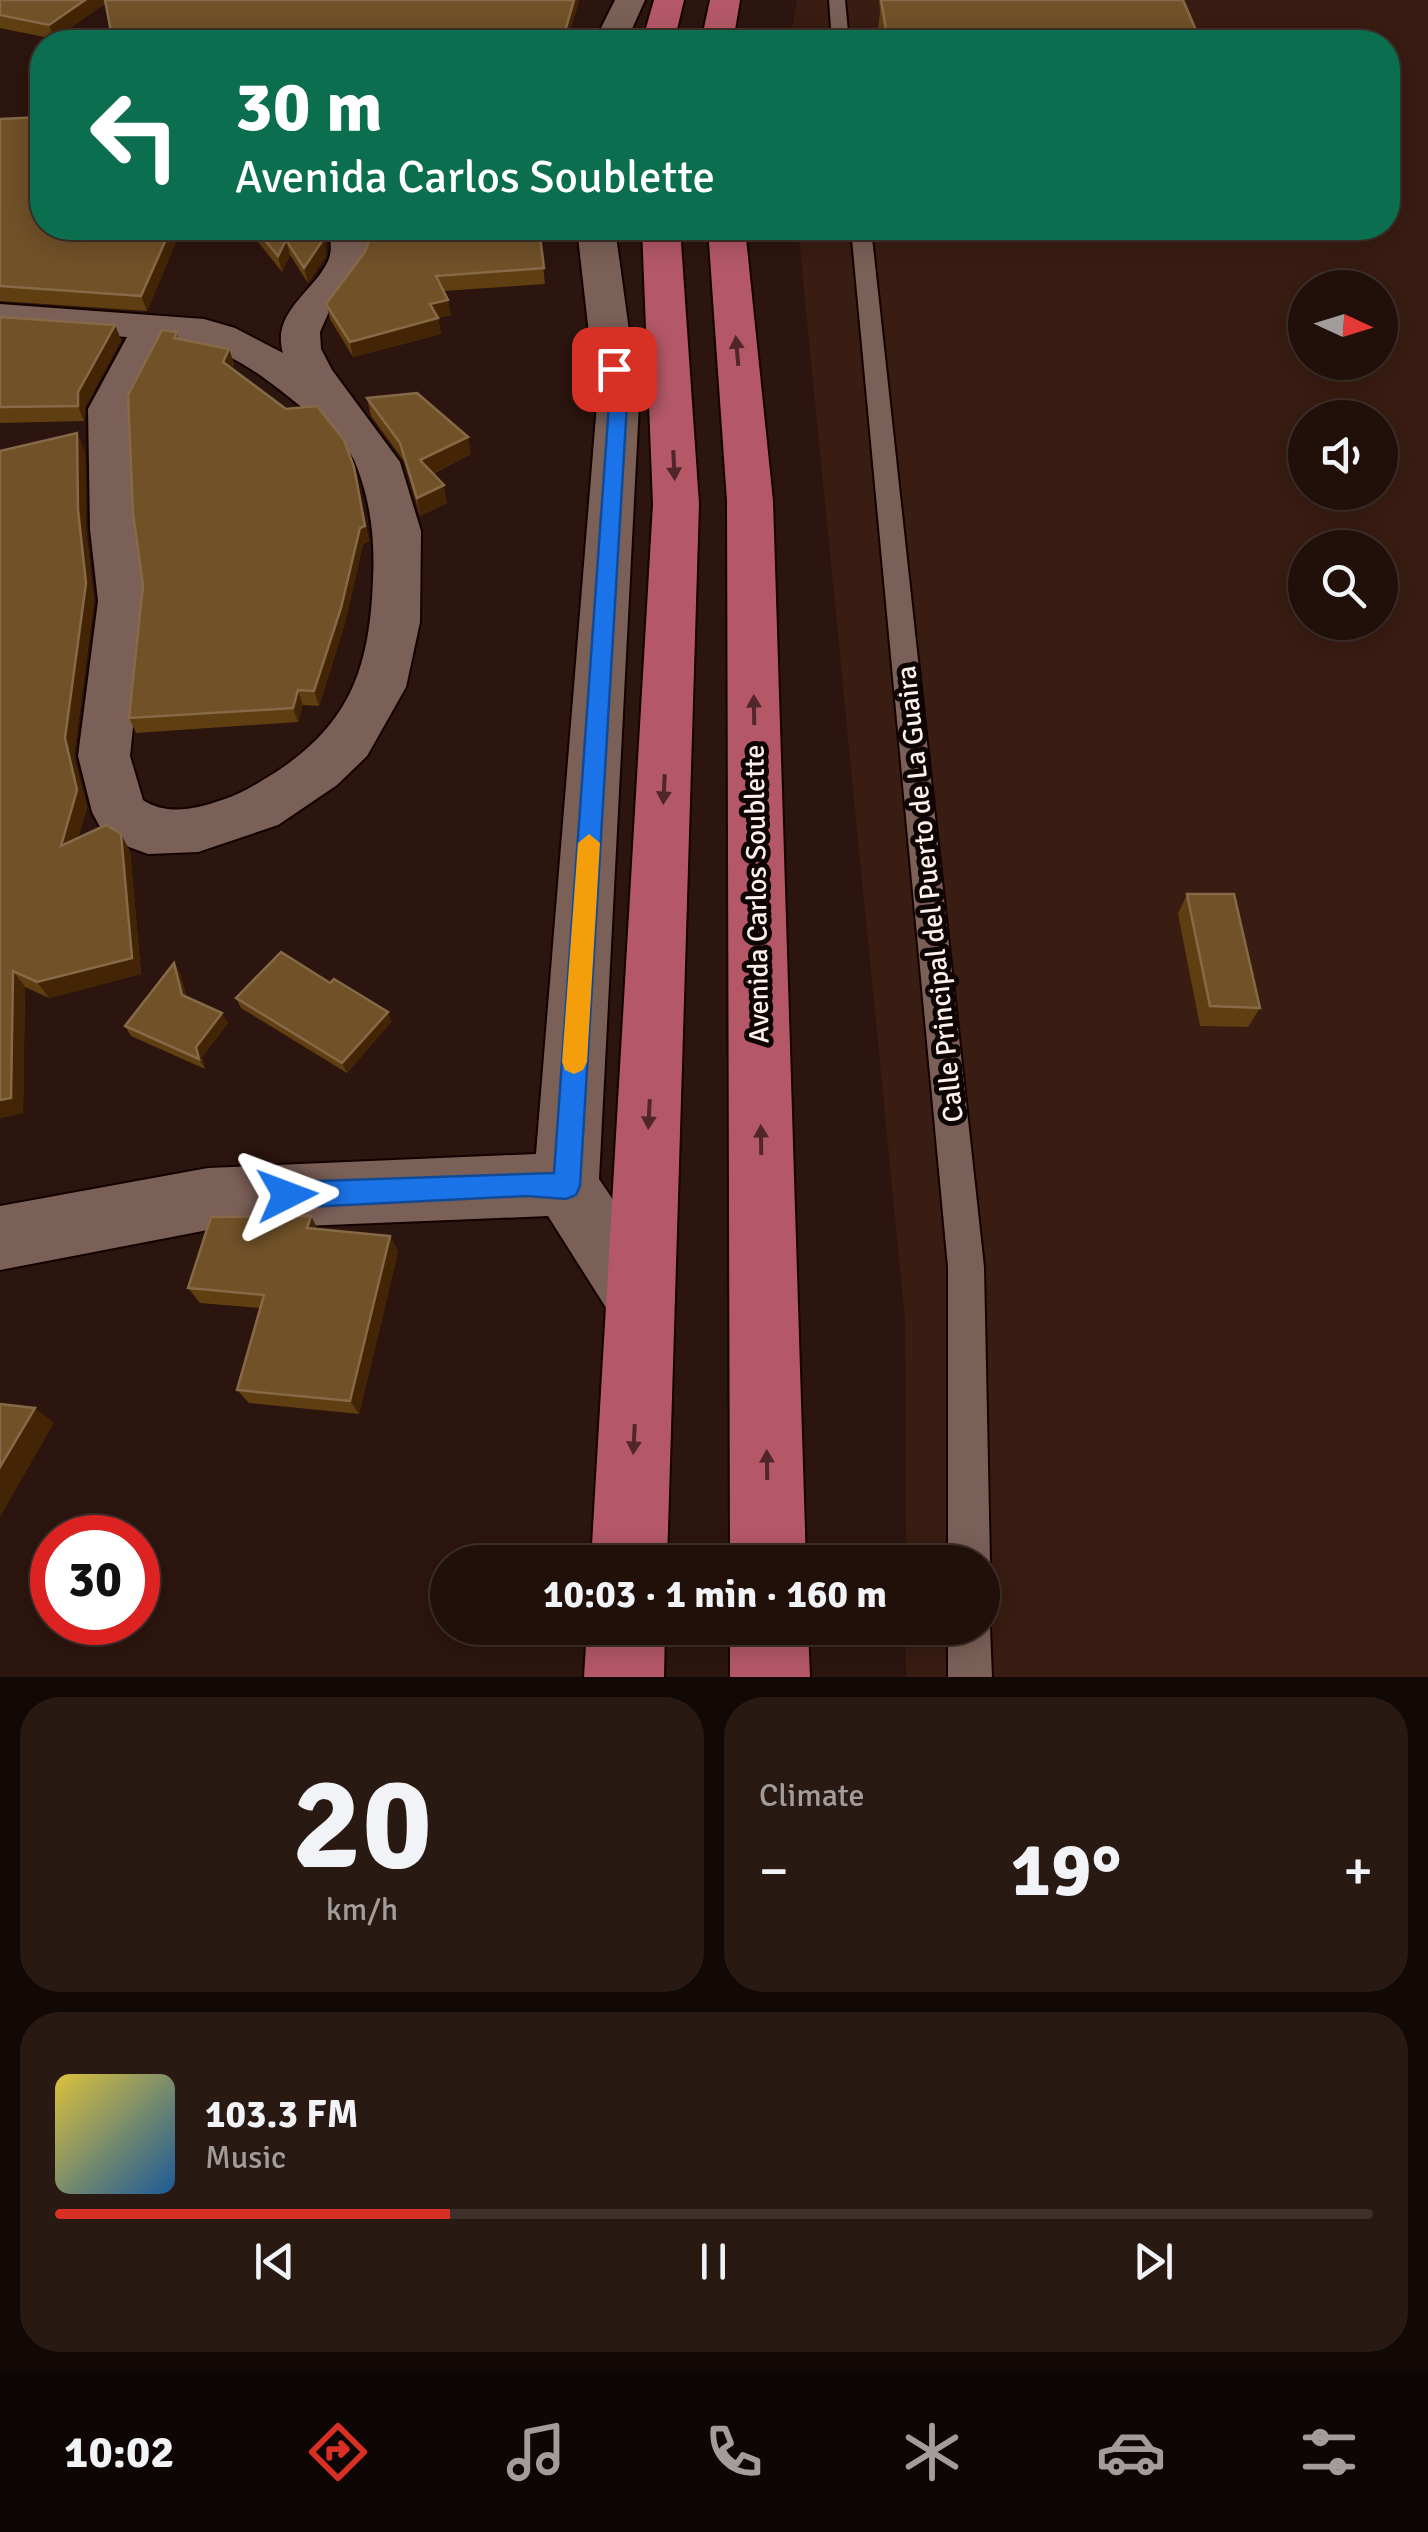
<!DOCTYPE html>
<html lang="en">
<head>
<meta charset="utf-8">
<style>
	body { margin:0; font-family:Signika,sans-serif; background:#291913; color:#f1f3f6; height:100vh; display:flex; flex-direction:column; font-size:38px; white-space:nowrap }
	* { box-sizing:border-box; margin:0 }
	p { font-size:32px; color:#a29d9c }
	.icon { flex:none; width:55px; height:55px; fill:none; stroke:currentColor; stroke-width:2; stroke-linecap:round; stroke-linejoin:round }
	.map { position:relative; height:1677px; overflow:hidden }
	.drawer { display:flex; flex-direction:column; gap:20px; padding:20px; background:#120906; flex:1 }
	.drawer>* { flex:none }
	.hud { position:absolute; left:30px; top:30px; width:1370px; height:210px; border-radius:40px; box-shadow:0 5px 25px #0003,0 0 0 2px #3e302b; background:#0b6e4f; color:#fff; overflow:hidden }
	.needle { width:65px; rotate:94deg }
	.controls { position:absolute; left:1288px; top:270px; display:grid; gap:20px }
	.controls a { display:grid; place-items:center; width:110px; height:110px; border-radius:50%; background:#21100a; box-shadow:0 5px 25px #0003,0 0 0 2px #3e302b; font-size:50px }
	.speed { position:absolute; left:30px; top:1515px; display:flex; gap:20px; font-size:50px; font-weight:700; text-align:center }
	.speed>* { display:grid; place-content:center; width:130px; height:130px; border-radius:50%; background:#21100a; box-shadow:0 5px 25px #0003,0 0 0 2px #3e302b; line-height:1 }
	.speed .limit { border:15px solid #d22; background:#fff; color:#111 }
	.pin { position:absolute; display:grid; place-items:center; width:85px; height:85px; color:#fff; margin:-42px; border-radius:20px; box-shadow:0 5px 15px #0006 }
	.me { position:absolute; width:110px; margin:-55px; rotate:87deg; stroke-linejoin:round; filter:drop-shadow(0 0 8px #0008) }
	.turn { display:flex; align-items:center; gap:35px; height:210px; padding:0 40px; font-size:45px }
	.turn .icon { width:130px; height:130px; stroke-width:2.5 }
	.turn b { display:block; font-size:70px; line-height:85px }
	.big { font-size:75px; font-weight:700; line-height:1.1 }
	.drawer .widget { flex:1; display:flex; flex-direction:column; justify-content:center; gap:15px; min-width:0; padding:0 35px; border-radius:40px; background:#291913 }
	.drawer .dial { align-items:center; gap:0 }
	.dial b { font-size:130px; line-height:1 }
	.song { display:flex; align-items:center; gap:30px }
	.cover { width:120px; height:120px; border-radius:15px; background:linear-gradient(135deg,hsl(50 70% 55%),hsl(210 70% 35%)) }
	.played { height:10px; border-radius:5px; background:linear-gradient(90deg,#d93025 30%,#3e302b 30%) }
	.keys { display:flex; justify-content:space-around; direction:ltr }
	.heat { display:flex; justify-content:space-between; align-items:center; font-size:55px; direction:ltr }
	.drawer .tiles { flex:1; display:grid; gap:20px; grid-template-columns:1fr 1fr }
	.widget:last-child { grid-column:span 2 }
	.trip { position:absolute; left:430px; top:1545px; width:570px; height:100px; border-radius:50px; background:#21100a; box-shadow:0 5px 25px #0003,0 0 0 2px #3e302b; font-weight:700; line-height:100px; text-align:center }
	.menu { display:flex; height:160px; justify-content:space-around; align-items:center; background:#0d0604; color:#a29d9c }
	.menu .icon { width:70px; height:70px }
	.menu .on { color:#d93025 }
	.menu b { font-size:45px; color:#f1f3f6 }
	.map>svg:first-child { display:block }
	.built { fill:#391c12; fill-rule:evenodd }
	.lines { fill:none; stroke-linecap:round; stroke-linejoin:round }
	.service-casing { stroke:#130200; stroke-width:4 }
	.minor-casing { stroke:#130200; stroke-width:4 }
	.primary-casing { stroke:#130200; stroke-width:4 }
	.service { fill:#7b6057; fill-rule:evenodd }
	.minor { fill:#7b6057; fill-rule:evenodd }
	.primary { fill:#b45867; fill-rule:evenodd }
	.wall { fill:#5f3e11 }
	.shaded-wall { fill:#432506 }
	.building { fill:#705128; stroke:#866a47; stroke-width:2.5 }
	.oneway { fill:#50262b }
	.route { fill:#1a73e8; stroke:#114b97; stroke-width:2.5 }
	.slow { fill:#f59e0b }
	.labels { text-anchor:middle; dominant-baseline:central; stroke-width:10; stroke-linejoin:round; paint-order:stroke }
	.street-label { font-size:28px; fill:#fef1ec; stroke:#0d0503 }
</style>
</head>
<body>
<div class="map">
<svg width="1428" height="1677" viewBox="0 0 1428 1677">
	<rect width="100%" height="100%" fill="#2c150e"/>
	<!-- built -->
	<path class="built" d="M797 0H1428V1677H906V1628H982V1562H906L905 1319 798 228H1388V42H790ZM1305 288H1380V362H1305ZM1305 418H1380V492H1305ZM1305 548H1380V622H1305Z"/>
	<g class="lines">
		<!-- service casing -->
		<g class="service-casing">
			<path id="service" d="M829 0H845L849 42H832Z
				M851 228H871L984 1267 990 1562 982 1577V1562H948V1267Z
				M982 1612 990 1628 992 1677H948V1628H982Z"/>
		</g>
		<!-- minor casing -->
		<g class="minor-casing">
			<path id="minor" d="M615 0H645L626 42H594Z
				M329 228H366L369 254 365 266 331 307 320 332 321 349 332 370 400 462 421 531 420 622 406 687 367 756 337 785 278 825 198 852 148 854 129 847 100 827 92 812 78 756 98 601 90 529 88 409 127 337 0 328V304L204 319 235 328 283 353C271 312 313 293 328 261 333 251 330 238 329 228ZM166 340C229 345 262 376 309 413L323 417C334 432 351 449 357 467 371 504 375 540 373 579 370 666 351 723 276 772 258 783 242 794 222 800 196 809 167 816 143 800L130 756 146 601 136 529 130 409Z
				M577 228H615L639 404 599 1179 665 1277 675 1301 665 1325 641 1335 617 1325 548 1216 208 1230 0 1270V1206L208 1168 536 1154 597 404Z"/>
		</g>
		<!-- primary casing -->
		<g class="primary-casing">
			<path id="primary" d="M654 0H684L674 42H642Z
				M710 0H740L733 42H701Z
				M642 228H680L699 504 667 1562H591L653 504Z
				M708 228H745L773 501 806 1562H730L727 501Z
				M587 1628H665L664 1677H584Z
				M730 1628H808L810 1677H730Z"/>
		</g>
		<!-- service -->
		<use href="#service" class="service"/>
		<!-- minor -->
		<use href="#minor" class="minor"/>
		<!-- primary -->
		<use href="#primary" class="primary"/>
	</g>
	<!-- wall -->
	<path class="wall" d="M0 0H579L567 42H113L106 3 54 39 0 28Z
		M879 0H1183L1201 42H880L878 30 880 11Z
		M0 119 180 232 147 311 0 301Z
		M247 228H326V256L308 283 290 255 282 272Z
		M539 228 545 284 443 291 451 315 438 318 441 334 353 357 330 319 326 304 365 252 370 238Z
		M0 317 115 325 121 340 85 407 84 421 0 423Z
		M177 332 179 339 229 349 234 364 232 369 354 467 369 541 363 544 345 623 319 706 303 705 298 722 136 733 129 718Z
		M367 398 471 454 433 474 447 503 420 516 404 461 371 416Z
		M0 451H85L86 529 94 601 74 756 87 808 78 837 130 851 141 974 49 998 25 987 23 1113 0 1118Z
		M1187 894 1260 1008 1248 1027 1200 1026 1178 914Z
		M174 963 180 973 186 996 228 1023 202 1057 205 1069 131 1036 125 1026Z
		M330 983 388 1012 391 1022 347 1073 241 1008 236 998Z
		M318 1229 390 1236 398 1252 359 1414 249 1403 237 1390 260 1308 200 1303 188 1288Z"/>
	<!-- shaded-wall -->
	<path class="shaded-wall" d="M85 0H107L108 2 54 39 49 25Z
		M574 0H579L567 42H562Z
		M171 228H214L180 232 147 311 141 296Z
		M322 228H326V256L308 283 304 268Z
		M286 240 290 255 282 272 278 256Z
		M448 300 451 315 433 319 430 304Z
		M438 318 441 334 353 357 350 342Z
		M115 325 121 340 85 407 84 421 78 406V392Z
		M229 349 234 364 227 377 223 362Z
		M77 433 85 451 86 529 94 601 74 756 87 808 71 863 61 846 65 738 78 510Z
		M468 437 471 454 424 478 420 460Z
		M354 467 369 541 363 544 345 623 319 706 314 691Z
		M444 485 447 503 420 516 417 498Z
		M298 690 303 705 298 722 293 708Z
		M121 834 130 851 141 974 49 998 37 982Z
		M174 963 180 973 188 1005 182 995Z
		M13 971 25 987 23 1113 0 1118V1100Z
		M388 1012 391 1022 347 1073 342 1063Z
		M222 1013 228 1023 202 1057 205 1069 199 1059 196 1047Z
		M311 1216 320 1233 307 1228Z
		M390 1236 398 1252 359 1414 350 1401Z
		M35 1408 54 1423 0 1517V1467Z"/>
	<!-- building -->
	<path class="building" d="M0 0H85L49 25 0 15Z
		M105 0H574L562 42H136L112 37Z
		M881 0H1183L1201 42H888Z
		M42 117V228H171L141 296 0 286V119Z
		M255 228H322V241L304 268 286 240 278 256Z
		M368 228H539L544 268 436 276 448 300 430 304 438 318 350 342 326 304 365 252 370 238Z
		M0 317 115 325 78 392V406L0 407Z
		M162 330 177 332 174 338 229 349 223 362 286 409 317 406 344 440 354 467 365 526 360 528 341 608 314 691 298 690 293 708 129 718 143 585 133 513 128 395Z
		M417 393 468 437 420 460 444 485 417 498 400 443 367 398Z
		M77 433 78 510 86 583 65 738 77 790 61 846 106 825 121 834 132 958 37 982 13 971 11 1098 0 1100V451Z
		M1187 894H1234L1260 1008 1210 1006Z
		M281 952 330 983 334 979 388 1012 342 1063 236 998Z
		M174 963 182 995 222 1013 196 1047 199 1059 125 1026Z
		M311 1216 307 1228 390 1236 350 1401 237 1390 264 1295 188 1288 211 1217Z
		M0 1404 35 1408 0 1467Z"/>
	<!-- one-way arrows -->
	<defs><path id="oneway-solid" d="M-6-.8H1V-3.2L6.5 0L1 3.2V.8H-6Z" transform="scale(2.5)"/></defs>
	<g class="oneway">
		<use href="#oneway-solid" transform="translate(737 351) rotate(-95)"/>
		<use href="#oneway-solid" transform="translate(674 465) rotate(87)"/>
		<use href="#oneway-solid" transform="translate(754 710) rotate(-91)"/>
		<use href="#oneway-solid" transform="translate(664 789) rotate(93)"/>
		<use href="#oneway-solid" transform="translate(649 1114) rotate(93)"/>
		<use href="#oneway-solid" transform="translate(761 1140) rotate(-91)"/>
		<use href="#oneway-solid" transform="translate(634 1439) rotate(93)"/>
		<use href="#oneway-solid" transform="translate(767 1465) rotate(-91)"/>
	</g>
	<!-- route -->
	<path class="route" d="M614 364 622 369 627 404 580 1186 576 1195 566 1199 526 1196 287 1208 278 1204 274 1195 278 1186 287 1182 554 1173 609 404 605 369Z"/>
	<!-- slow -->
	<path class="slow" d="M589 834 600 843 587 1062 583 1070 574 1074 565 1070 562 1062 578 843Z"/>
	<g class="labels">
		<!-- street labels -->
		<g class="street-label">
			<text transform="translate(757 894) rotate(-91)">Avenida Carlos Soublette</text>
			<text transform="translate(930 894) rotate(-96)">Calle Principal del Puerto de La Guaira</text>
		</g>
	</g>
</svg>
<div class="controls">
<a><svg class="needle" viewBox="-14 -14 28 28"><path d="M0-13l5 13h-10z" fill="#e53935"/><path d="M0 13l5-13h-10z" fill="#a29d9c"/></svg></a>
<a><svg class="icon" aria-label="sound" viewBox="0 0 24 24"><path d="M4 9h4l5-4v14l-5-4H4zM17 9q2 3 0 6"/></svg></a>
<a><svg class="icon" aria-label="search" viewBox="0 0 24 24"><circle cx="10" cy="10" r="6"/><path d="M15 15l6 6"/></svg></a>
</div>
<div class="speed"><div class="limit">30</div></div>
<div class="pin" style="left:614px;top:369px;background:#d93025"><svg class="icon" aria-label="arrive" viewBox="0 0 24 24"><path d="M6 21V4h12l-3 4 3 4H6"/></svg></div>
<svg class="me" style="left:287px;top:1195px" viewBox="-20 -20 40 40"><path d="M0-17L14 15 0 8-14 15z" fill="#1a73e8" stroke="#fff" stroke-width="4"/></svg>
<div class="trip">10:03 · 1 min · 160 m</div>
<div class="hud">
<div class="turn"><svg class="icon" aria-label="left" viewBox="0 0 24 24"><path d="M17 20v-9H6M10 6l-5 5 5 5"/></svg><div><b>30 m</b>Avenida Carlos Soublette</div></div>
</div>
</div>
<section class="drawer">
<div class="tiles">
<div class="widget dial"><b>20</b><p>km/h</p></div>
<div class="widget"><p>Climate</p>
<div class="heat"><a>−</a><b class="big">19°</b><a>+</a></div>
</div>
<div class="widget">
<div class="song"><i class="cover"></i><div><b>103.3 FM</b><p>Music</p></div></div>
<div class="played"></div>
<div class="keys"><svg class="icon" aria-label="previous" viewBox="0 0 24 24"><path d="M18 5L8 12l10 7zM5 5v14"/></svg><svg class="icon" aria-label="pause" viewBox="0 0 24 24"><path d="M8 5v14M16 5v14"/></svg><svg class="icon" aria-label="next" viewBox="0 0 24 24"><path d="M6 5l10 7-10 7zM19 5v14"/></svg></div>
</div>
</div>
</section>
<nav class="menu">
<b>10:02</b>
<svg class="icon on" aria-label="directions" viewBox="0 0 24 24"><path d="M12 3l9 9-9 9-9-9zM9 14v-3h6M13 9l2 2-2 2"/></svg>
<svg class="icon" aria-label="music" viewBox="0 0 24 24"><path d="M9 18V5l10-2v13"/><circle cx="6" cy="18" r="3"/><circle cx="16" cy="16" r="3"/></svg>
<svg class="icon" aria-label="phone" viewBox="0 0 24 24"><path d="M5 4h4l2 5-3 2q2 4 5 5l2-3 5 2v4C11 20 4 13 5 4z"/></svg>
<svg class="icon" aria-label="climate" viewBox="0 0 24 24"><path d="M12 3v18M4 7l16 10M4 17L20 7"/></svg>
<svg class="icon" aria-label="car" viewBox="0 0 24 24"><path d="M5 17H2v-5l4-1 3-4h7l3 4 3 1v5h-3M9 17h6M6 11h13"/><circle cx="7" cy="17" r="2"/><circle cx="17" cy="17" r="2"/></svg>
<svg class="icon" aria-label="filters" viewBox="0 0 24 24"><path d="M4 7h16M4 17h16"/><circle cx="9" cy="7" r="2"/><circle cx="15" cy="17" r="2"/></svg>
</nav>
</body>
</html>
